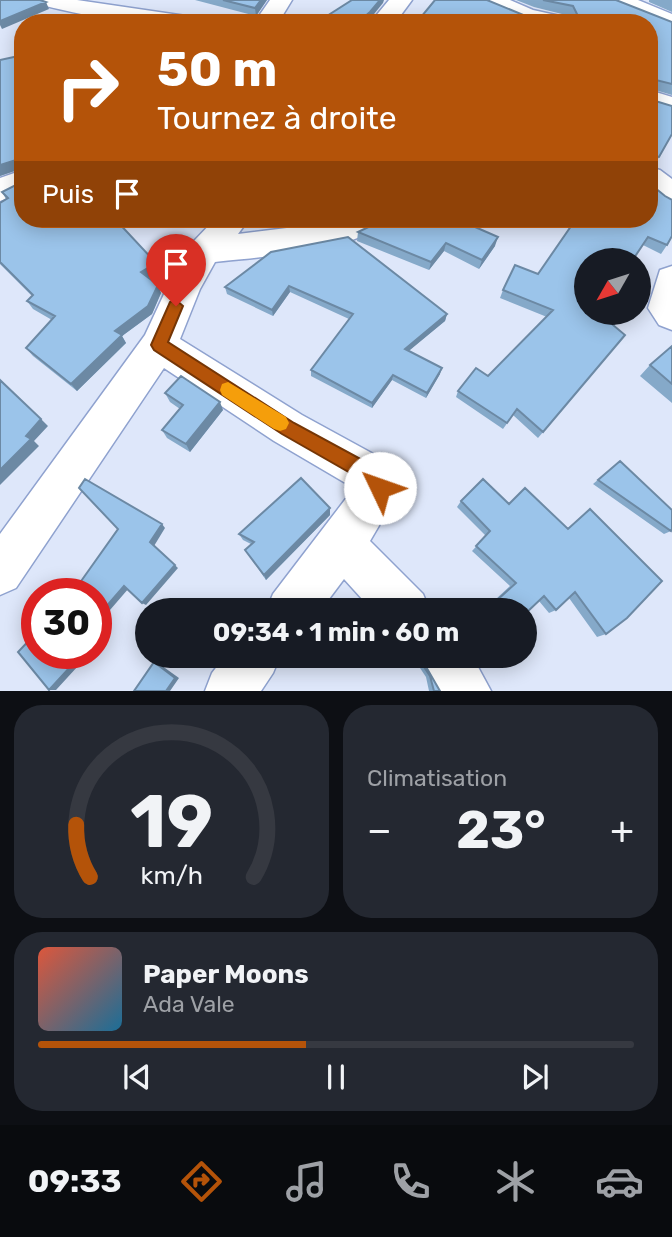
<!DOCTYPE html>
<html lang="fr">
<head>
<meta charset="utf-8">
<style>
	body { margin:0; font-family:Rubik,sans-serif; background:#242831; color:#f1f3f6; height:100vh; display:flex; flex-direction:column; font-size:26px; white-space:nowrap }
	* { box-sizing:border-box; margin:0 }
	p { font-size:23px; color:#9ea1a6 }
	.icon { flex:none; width:38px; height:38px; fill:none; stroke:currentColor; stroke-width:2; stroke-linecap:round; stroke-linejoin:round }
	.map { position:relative; height:691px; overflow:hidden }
	.details { display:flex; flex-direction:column; gap:14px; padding:14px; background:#0d0f14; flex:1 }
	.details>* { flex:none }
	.banner { position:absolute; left:14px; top:14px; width:644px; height:214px; border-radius:28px; box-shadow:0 4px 18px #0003; background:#b45309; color:#fff; overflow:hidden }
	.needle { width:46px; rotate:231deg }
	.fabs { position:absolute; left:574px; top:248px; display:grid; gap:14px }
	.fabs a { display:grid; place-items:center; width:77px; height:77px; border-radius:50%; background:#171b24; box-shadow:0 4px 18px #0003; font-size:35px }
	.speed { position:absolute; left:21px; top:578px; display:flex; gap:14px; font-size:35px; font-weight:700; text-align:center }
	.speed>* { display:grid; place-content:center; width:91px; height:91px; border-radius:50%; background:#171b24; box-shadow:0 4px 18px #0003; line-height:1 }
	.speed .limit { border:10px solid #d22; background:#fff; color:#111 }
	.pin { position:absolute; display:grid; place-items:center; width:60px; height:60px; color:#fff; margin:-72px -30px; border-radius:50% 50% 50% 0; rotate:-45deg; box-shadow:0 0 7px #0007 }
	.pin .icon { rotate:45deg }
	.me { position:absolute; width:77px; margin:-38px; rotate:312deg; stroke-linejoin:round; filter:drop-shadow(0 0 5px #0008) }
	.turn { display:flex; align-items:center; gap:24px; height:147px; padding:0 28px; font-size:32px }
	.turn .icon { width:91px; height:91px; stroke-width:2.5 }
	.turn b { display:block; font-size:49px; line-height:60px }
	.then { display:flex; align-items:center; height:66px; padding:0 28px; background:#0003; gap:14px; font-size:26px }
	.big { font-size:52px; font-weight:700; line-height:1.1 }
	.details .tile { flex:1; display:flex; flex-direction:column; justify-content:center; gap:10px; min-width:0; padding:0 24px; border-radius:28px; background:#242831 }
	.details .dial { align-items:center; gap:0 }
	.dial svg { height:182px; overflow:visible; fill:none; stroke:#363941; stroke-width:7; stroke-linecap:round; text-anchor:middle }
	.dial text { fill:#f1f3f6; stroke:none }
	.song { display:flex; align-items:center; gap:21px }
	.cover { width:84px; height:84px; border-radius:10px; background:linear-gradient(135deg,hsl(10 70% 55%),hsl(200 70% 35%)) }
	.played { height:7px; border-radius:4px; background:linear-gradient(90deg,#b45309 45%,#363941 45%) }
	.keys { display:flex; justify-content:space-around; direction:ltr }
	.heat { display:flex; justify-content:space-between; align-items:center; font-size:38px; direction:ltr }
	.details .tiles { flex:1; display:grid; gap:14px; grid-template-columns:1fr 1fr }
	.tile:last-child { grid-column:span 2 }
	.trip { position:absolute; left:135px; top:598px; width:402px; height:70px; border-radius:35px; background:#171b24; box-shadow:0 4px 18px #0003; font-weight:700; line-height:70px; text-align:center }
	.tab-bar { display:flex; height:112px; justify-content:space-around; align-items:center; background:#090b0e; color:#9ea1a6 }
	.tab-bar .icon { width:49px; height:49px }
	.tab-bar .selected { color:#b45309 }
	.tab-bar b { font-size:32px; color:#f1f3f6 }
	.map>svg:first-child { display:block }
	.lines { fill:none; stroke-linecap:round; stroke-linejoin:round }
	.street-casing { stroke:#8fa2cf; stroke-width:3 }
	.street { fill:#fff; fill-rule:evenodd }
	.wall { fill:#85a9c9 }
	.shaded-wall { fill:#6c89a4 }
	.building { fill:#9bc4ea; stroke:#6c89a4; stroke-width:2 }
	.route { fill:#b45309; stroke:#753606; stroke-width:2 }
	.slow { fill:#f59e0b }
</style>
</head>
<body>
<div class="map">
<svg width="672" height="691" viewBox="0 0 672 691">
	<rect width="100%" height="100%" fill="#dee7fa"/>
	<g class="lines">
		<!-- street casing -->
		<g class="street-casing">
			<path id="street" d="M39 0H77L186 16 194 18 198 23C138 23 100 20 42 5Z
				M270 0H292L278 23H254Z
				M389 0H412L395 23H370Z
				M480 0H510L533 10 569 18 573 23H525L483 5Z
				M607 0H638L672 14V30L610 5Z
				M649 90 672 97V115L649 107Z
				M649 167 660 170 672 179V206L661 203 649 193Z
				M23 170V192L0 201V178Z
				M215 219H249L238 234 336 222 342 219H384C365 252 254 257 215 262L200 289 180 339 302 415 388 462 401 488 370 541 423 594 430 611H373L344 579 320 611H266L273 594 354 488 274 441 164 368 16 588 0 595V534L145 335 172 277 193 242Z
				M672 266V330L659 325 648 308 660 270Z
				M225 656H280L273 673 261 691H205L212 673Z
				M419 656H472L491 691H437Z"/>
		</g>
		<!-- street -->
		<use href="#street" class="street"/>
	</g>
	<!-- wall -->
	<path class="wall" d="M195 0H267L256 16Z
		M516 0H616L672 22V95L652 89V100L672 134 654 166 652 165 649 23H421V17L570 16 534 7Z
		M649 0H672V12L649 2Z
		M23 55V219L159 271 149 278 161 293 152 314 122 336 126 343 77 391 33 356 26 348 52 320 33 309 27 301 32 296 0 264V203L6 199 2 192 20 183V169L0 176V60Z
		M649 219 667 245 661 254 643 245 586 313H625L614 326 625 335 538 438 513 415 503 429 456 397 458 391 488 376 547 317 500 298 503 290Z
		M375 224 477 228 495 246 479 269 444 251 429 270 357 241 358 232Z
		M271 252 447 314 445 321 408 351 440 374 426 398 392 380 372 408 311 376V370L349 319 290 292 273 316 227 294 225 287Z
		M672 346V403L640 376 650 365Z
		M165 393 223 410 190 452 167 438 162 430 180 409 170 402Z
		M620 461 671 531 664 534 593 484Z
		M461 501 509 504 568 528 590 509 606 634 597 637 569 598 556 610 549 613 539 601 525 611H483L510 586 472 551 486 536 457 507Z
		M330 508V515L266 580 245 550 251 544 243 540 239 534Z
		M425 665 440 691H429L426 677 420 668Z"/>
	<!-- shaded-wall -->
	<path class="shaded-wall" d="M261 0H267L256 16 255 8Z
		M380 0H384L383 3 370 19 366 23H357Z
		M46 2 49 9 2 29 0 25V21Z
		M19 159 23 168 0 176V165Z
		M273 219H327L274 227Z
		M480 219H483L473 235 475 227Z
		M498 237 495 246 479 269 482 260Z
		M446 243 444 251 429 270 431 262Z
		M156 263 159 271 145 280 141 272Z
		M158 285 161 293 152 314 122 336 126 343 77 391 71 384 115 331Z
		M289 286 290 292 273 316 272 310Z
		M447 314 445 321 404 355 405 349Z
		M442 368 440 374 426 398 427 393Z
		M393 375 392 380 372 408V403Z
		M220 402 223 410 190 452 186 444Z
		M41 419 48 426 34 441 39 446 0 485V470L26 436Z
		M330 508V515L266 580 264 575Z
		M162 524 165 528 154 546 178 568 146 605 142 603 150 542Z
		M124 586 129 588 110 610 105 608Z
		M62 653H67L78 666 56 690H49Z
		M154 662 158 663 179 678 170 691H166Z"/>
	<!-- building -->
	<path class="building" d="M0 0H40L46 2 0 21Z
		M223 0H261L255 8Z
		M352 0H380L370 12 357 23H316Z
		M435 0H487L528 17 578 16 573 6 543 0H616L672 22V84L652 79V100L672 106V134L659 157 653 156 652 170 649 174V23H493L481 20 479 23H439L421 17Z
		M23 55V190L21 191 23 193V219H115L156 263 141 272 158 285 148 306 115 331 122 335 71 384 26 348 55 316 27 301 33 295 0 262V203L8 198 2 192 20 183 19 159 0 165V60Z
		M649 183 665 196 672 200V236L667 245 648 237 632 261H586V313H624L613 325 625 335 543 432 517 409 507 423 458 391 476 368 488 376 553 310 503 290 515 265 538 274 576 219H649Z
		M380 219H480L475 227 498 237 482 260 446 243 431 262 358 232 375 224Z
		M348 237 447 314 405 349 442 368 427 393 393 375 372 403 311 370 353 314 289 286 272 310 225 287 271 252Z
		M672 346V384L650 365Z
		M181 376 220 402 186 444 162 430 183 405 165 393Z
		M0 380 41 419 26 436 31 439 0 470Z
		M620 461 672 510V529L671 531 598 480Z
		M301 478 330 508 264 575 245 550 254 542 239 534Z
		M85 479 162 524 150 542 175 565 142 603 124 586 105 608 96 600V593H89L79 584 118 529 79 488Z
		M483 479 509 504 525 488 568 529 590 509 662 581 627 618 606 634 575 592 556 610 544 596 525 614V611H485L516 583 476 546 490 531 461 501Z
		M37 632V653H62L72 665 49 690 18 652Z
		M154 662 175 678 166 691H134Z
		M425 665 440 691H434L430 676 424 667Z"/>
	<!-- route -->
	<path class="route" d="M176 300 183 306 168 342 294 423 379 469 389 488 387 495 380 497 374 495 366 482 282 434 154 350 151 345 170 302Z"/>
	<!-- slow -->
	<path class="slow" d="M228 382 286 417 289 423 286 429 280 431 274 429 222 395 220 390 222 384Z"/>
</svg>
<div class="fabs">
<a><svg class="needle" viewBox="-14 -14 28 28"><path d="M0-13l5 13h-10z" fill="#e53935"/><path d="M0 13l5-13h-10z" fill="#9ea1a6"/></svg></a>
</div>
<div class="speed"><div class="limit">30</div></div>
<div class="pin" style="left:176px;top:306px;background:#d93025"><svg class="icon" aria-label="arrive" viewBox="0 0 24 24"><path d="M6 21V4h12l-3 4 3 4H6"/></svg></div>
<svg class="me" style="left:380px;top:488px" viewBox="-20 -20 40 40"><circle r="19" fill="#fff"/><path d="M0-13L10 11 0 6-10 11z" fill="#b45309"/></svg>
<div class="trip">09:34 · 1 min · 60 m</div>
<div class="banner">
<div class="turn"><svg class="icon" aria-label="right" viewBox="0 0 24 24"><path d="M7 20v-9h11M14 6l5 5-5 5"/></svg><div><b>50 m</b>Tournez à droite</div></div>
<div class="then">Puis<svg class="icon" aria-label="arrive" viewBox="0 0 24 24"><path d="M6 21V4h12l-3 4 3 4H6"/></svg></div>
</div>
</div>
<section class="details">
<div class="tiles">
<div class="tile dial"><svg viewBox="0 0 100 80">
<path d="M14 69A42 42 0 1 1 86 69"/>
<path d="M14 69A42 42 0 0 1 8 46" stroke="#b45309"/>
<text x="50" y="56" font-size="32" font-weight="700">19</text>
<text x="50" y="72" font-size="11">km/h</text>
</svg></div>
<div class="tile"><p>Climatisation</p>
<div class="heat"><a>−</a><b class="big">23°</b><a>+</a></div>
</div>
<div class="tile">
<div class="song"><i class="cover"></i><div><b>Paper Moons</b><p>Ada Vale</p></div></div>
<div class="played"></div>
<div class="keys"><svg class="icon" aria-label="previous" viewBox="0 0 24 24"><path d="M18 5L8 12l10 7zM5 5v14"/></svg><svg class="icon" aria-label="pause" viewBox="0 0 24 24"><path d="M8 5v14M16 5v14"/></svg><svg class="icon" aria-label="next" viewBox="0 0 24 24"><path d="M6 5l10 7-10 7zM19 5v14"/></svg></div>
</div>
</div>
</section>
<nav class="tab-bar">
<b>09:33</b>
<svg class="icon selected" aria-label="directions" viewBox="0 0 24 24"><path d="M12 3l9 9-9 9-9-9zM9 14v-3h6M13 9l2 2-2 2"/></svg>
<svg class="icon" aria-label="music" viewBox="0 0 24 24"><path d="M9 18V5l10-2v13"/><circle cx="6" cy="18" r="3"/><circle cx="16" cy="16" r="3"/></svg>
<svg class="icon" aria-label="phone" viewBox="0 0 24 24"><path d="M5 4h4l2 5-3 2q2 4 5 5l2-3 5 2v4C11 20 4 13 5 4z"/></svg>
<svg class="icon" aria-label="climate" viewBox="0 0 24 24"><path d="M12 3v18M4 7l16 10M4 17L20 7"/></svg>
<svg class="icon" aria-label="car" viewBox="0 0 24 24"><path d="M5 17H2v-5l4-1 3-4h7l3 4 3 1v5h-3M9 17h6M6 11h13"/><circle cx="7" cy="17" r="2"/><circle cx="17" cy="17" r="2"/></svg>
</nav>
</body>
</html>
